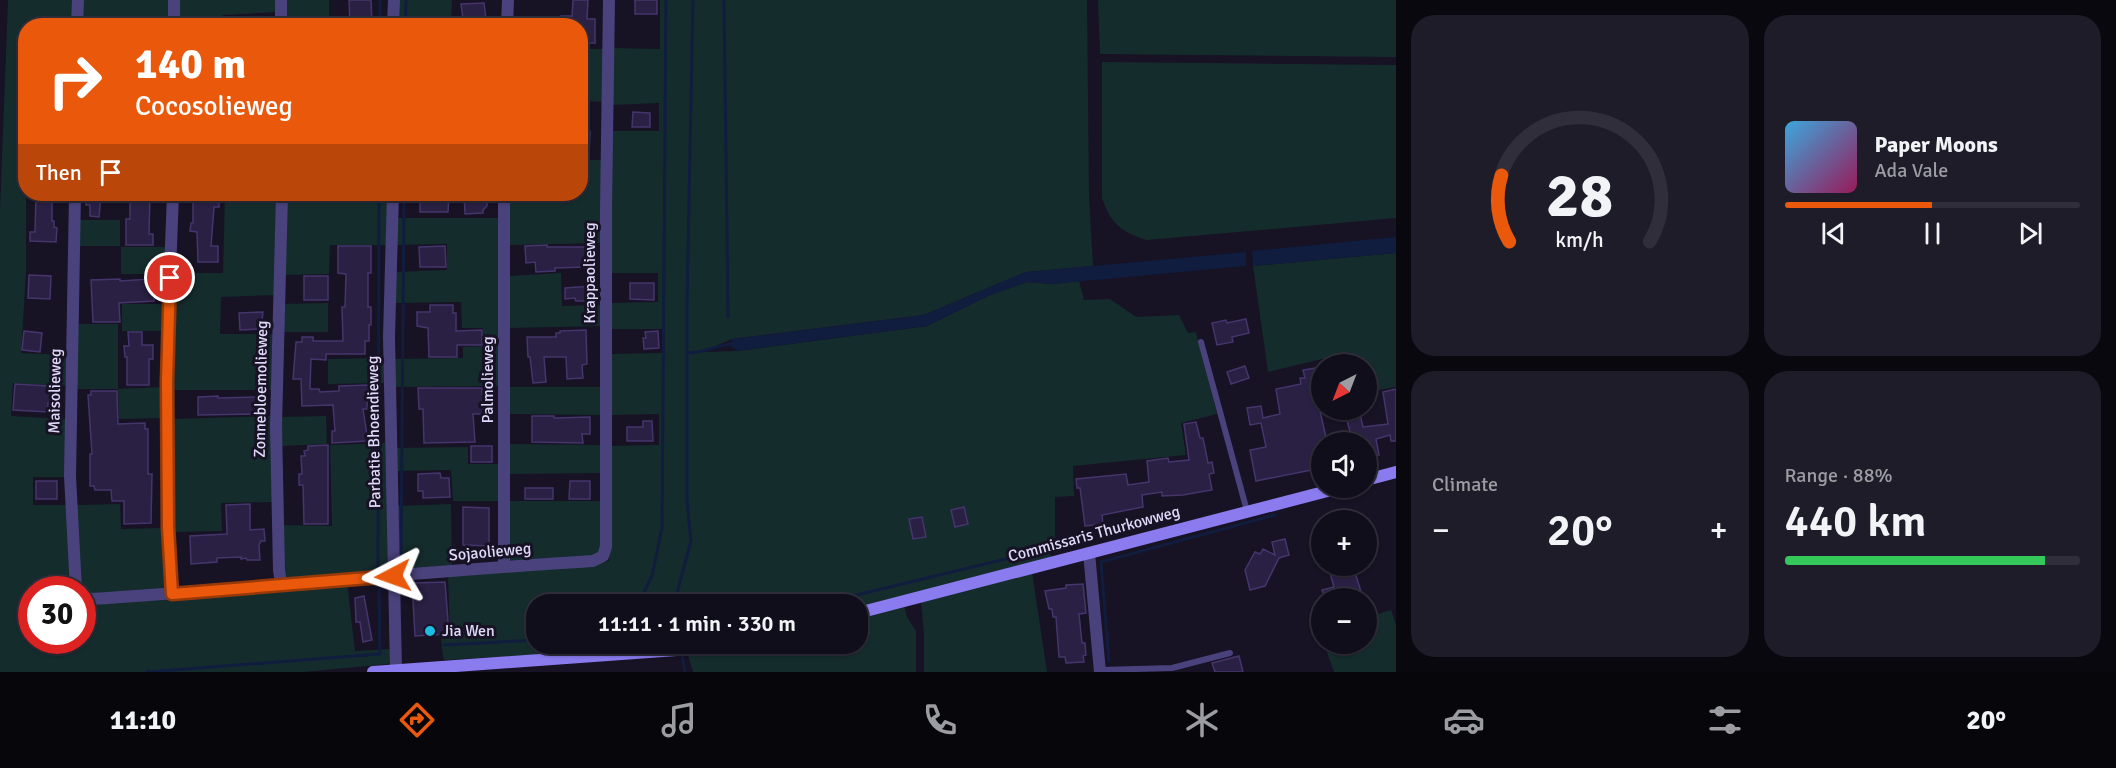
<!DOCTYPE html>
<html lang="en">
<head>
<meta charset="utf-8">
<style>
	body { margin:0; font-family:Signika,sans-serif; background:#1e1c28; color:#f1f3f6; height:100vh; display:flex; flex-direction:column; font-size:22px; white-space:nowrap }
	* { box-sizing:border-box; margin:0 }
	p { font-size:20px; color:#9c9ca3 }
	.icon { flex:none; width:33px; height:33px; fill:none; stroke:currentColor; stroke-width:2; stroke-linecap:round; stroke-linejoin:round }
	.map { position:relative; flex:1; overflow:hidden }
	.drawer { display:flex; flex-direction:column; gap:15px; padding:15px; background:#09080f; width:720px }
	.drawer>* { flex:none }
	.hud { position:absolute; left:18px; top:18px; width:570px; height:183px; border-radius:24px; box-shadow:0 2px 4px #0004,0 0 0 2px #302e3a; background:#ea580c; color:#fff; overflow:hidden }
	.needle { width:39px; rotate:222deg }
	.fabs { position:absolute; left:1311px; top:354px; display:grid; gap:12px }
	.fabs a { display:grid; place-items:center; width:66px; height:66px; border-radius:50%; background:#110e1b; box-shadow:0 2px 4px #0004,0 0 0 2px #302e3a; font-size:30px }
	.speed { position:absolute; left:18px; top:576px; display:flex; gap:12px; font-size:30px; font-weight:700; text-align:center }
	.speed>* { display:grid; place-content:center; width:78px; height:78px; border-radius:50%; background:#110e1b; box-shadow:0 2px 4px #0004,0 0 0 2px #302e3a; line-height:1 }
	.speed .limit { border:9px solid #d22; background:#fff; color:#111 }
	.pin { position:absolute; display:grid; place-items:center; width:51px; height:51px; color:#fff; margin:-26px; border:3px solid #fff; border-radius:50%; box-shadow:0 2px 6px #0007 }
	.me { position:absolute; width:66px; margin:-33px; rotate:266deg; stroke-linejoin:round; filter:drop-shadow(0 0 4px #0008) }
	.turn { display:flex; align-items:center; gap:21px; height:126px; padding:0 18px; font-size:27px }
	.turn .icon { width:78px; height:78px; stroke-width:2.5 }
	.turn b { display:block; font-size:42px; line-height:51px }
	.then { display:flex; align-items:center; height:57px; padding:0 18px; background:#0003; gap:12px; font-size:22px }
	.big { font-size:45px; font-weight:600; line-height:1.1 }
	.drawer .card { flex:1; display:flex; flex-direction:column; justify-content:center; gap:9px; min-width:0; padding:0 21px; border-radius:24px; background:#1e1c28 }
	.drawer .dial { align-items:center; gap:0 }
	.dial svg { height:156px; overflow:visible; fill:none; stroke:#302e3a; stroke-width:7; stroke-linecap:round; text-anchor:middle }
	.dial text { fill:#f1f3f6; stroke:none }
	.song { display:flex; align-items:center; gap:18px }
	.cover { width:72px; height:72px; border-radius:9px; background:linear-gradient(135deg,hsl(200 70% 55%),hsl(330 70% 35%)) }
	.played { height:6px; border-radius:3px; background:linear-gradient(90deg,#ea580c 50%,#302e3a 50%) }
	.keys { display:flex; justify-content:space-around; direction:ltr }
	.heat { display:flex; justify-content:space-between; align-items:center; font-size:33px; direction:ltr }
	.charge { height:9px; border-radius:4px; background:linear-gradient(90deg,#34c759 88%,#302e3a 0) }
	.drawer .tiles { flex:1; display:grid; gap:15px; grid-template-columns:repeat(2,1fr) }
	.trip { position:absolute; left:526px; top:594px; width:342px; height:60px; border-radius:24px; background:#110e1b; box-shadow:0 2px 4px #0004,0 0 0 2px #302e3a; font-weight:600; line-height:60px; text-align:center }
	.dock { display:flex; height:96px; justify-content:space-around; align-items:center; background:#07060b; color:#9c9ca3 }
	.dock .icon { width:42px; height:42px }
	.dock .on { color:#ea580c }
	.dock b { font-size:27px; color:#f1f3f6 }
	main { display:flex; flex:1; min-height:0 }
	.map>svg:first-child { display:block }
	.green { fill:#152c2d }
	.water { fill:#101d3e }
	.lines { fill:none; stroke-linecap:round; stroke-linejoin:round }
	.stream { stroke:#101d3e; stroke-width:3 }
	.building { fill:#2a2043; stroke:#45356c; stroke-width:1.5 }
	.lane { stroke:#4a427d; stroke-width:6 }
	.street { stroke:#4a427d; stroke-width:12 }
	.secondary { stroke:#8a7cef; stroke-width:12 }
	.route-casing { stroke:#983908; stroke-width:15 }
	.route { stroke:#ea580c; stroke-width:10 }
	.poi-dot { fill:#1cbce3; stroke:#171224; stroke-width:2 }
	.labels { text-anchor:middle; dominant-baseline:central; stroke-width:6; stroke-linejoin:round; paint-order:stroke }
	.street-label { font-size:16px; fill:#e0d9fa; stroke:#171224 }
	.poi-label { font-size:16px; fill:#e0d9fa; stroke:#171224; text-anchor:start }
</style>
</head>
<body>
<main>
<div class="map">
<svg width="1396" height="672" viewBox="0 0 1396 672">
	<rect width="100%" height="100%" fill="#171224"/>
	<!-- green -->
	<path class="green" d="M8 0H75V24H28L26 26V273L21 353 68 355 67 386 13 383 11 416 66 419 67 477H33V505H67L72 589 32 590V640H82L83 602 347 582 355 651 390 649V662L388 664 303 672H0V210Z
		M81 0H171V16L81 17Z
		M177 0H278V12L223 15 224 25H177Z
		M284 0H329V17L284 19Z
		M397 0H452L451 25 397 26Z
		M660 0H1087L1089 196 1093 266 1026 272 924 315 732 339 701 352 738 351 927 326 990 295 1027 282 1053 284 1079 281 1084 300 1110 299 1136 317 1179 315 1188 333 1196 332 1217 414 1181 423 1186 455 1073 466 1074 496 1055 497V546L1047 550 1052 558 858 608V604H537V644H713L445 660 443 658 441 637 450 636 448 575 593 564 609 561 610 446 659 445V414L610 415V354L663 353 664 329H611L610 303 658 302V273H610V131H659V103L612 105 613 48 660 49Z
		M1098 0H1396V57L1100 54Z
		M581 49H606L605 102 581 101Z
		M1102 62 1396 65V218L1147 240C1121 232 1111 224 1102 198Z
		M581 160H603L602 243 508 245 507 194H580Z
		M225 194H279L275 295 221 297 220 334H273V390H171L173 273H223Z
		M285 194H388L387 245H330L329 274 284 275Z
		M396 218H501L502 386 393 387V359L463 358V347L484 346 483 328H462L461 302 396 303 395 272 447 270V244L396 245Z
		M77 220H120V246H77Z
		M121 247H168V274H121Z
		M1396 253V387L1367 392 1366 364H1349L1347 353 1268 372 1253 266Z
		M561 273 562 306 603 305V326L508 328 507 276Z
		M328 303V332H281L282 304Z
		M122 304H166L165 331H122Z
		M75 324H118V389L162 387 164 418 119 419 118 389H74Z
		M385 358V383L328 384V359Z
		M508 387H602L603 415 509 414Z
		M272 416 274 502 221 503 222 531 172 532 171 419Z
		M326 416 327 444 279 446 278 417Z
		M385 443 389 563 386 570 288 578 285 576 281 525 332 526 330 445Z
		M508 444 603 445V473L508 474Z
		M468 447V464H501L500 501H453L451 470 395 471 394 448Z
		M507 501H603L602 547 594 557 512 561 509 559Z
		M120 504 121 529 161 528 165 531 166 588 93 596 80 589 74 505Z
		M451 504 452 568 400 570 395 506Z
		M1032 572 1047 672H924V634L921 601Z
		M904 606 907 617 916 631V672H693L688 655 720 653 763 644H858V618Z
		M1375 609 1378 614 1391 610 1396 624V672H1334L1324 644H1366L1367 610Z"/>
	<!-- water -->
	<path class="water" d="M1396 237V253L1253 266 1252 251Z
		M1246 252V266L1053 284 1027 282 990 295 927 326 738 351 730 346 732 339 924 315 1026 272Z"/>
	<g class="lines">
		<!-- stream -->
		<path class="stream" d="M724 0 728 317
			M380 26V0
			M405 26 406 0
			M687 353C703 353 718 345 735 343
			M401 563 404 194
			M378 567 379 194
			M638 604 652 576 662 528 666 0
			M674 604 691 541 687 501V303L693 0
			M819 604 1047 549
			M444 645 537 640
			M682 654 685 672
			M1109 661 1101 562 1275 515
			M147 672 380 654 379 589"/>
	</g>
	<!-- building -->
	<path class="building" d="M349 0H371L372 26H350Z
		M573 0H588L587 19H595V43H580V26H560L561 16H572Z
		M635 0H657V14H635Z
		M484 3 487 26H464L461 4Z
		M633 112 650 113V127H632Z
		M580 131H590L589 157H580Z
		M86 194H101L99 217 90 216V205H86Z
		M130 194H150L149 234H153V245H126V219H130Z
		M197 194H219V207H214L211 246H218V262H198L197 232 190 231 191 223H193V202H197Z
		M420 194H449L448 212H420Z
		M464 194H487V206L483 210V213L465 214Z
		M36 195H52V221H54V227L57 228 56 242 30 241V232H35Z
		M547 245V247H586V267L555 268V271L536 272 535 262 526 263 525 246Z
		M338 246H371V273H368V307H371V325H369V341H365V354H326V360L311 359 310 389H319L320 392 339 391V386L368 385 367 409H363L368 441 332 443V431H335L333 405 302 406 301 379H293L296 342H302V337H313V341H343L342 307H345L346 274 338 273Z
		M445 246 446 267H420L419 247Z
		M29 275 51 276 50 299 28 298Z
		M304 276H328V300H304Z
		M120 279V281L151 279V286H154V301L119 303 120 322H93L91 280Z
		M630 283H654V300L630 299Z
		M592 286V301H576L575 298 565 299V288Z
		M430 305H453V313H456V331L482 330V345H457V357H429L428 328 417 326V312H430Z
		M263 312 261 329 240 330 239 313Z
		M1246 319 1249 333 1232 337 1233 342 1217 345 1212 323 1226 320 1227 323Z
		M586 330 587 364 582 365 583 378 567 379 566 357H544L546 382 533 383 530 357H528L527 337H556V333H560V331Z
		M24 331 42 333 40 352 22 350Z
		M658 331 659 348 644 349 643 338H646L645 332Z
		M128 332H142V345H153V359H149V385H127V357H125L124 346H129Z
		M1245 366 1249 378 1231 384 1227 372Z
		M1322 367 1320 411 1327 442H1322V462L1311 464 1312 470 1256 481 1250 450 1266 447 1261 423 1250 425 1247 408 1261 406 1263 418 1280 414 1276 389 1301 384 1300 378H1305L1303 370Z
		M15 384 49 386V389L52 390V403H48V412L13 410Z
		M418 388H482V394H486V414H473L475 442 424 443 423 409H419Z
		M1396 389V441H1391L1390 435 1376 439 1379 455 1366 457V442H1353L1344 410H1359L1363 427 1388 424 1383 392Z
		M91 391H117L118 424 145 423V429H148V474H152L151 523 124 524V501H112L111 490H95L94 486H90V454H92L88 395H91Z
		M218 396V398L257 397 258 414 198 415V397Z
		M532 416H554V418L590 417V434H582L583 443 532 442Z
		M643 421H652L653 441H627V427H643Z
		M1196 422 1200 438H1203L1208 463 1212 462 1214 473 1209 474 1212 490 1183 495 1162 496V492L1142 495 1143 507 1102 515 1103 524 1085 526 1080 488H1077L1076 479 1126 474 1128 485 1149 482 1147 461 1168 458 1169 462 1189 460 1184 424Z
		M328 445V524H304L303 485H299V474H302L301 456H305L304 451 308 450V446Z
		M471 446H492V462H471Z
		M440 473 441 478H449L450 497 423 498V491H418V474Z
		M36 481H57V499H36Z
		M570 481H590V499H569Z
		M525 488H553V499H525Z
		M250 504V530L264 529 265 541H261L259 545 260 560H247L246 558 241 559V557L217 558V562L191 564 190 536 227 534 226 505Z
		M463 507 489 508V546L463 545Z
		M964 507 968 524 955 527 951 510Z
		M922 517 926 537 913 539 909 519Z
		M1285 539 1289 555 1279 558 1265 586 1250 590 1245 570 1255 552 1260 554 1263 549 1275 555 1272 542Z
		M1328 566H1353L1363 598H1325L1322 590 1334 587Z
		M445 582 449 634 415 636 412 583Z
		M1083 584 1086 613 1079 614 1082 643H1085L1086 655 1083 656 1084 662 1066 663 1065 657H1059L1056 617H1053L1052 609H1049L1045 591 1066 588V585Z
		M364 596 372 640 363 642 360 622H356L355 598Z
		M1239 656 1243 672H1215L1212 663Z"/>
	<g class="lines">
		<!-- lane -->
		<path class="lane" d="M1201 342 1247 511
			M1100 670 1172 668 1230 653"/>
		<!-- street -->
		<path class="street" d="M77 26 78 0
			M174 26V0
			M281 26V0
			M393 26 394 0
			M507 26 508 0
			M75 194 70 476 76 590
			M393 194 389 337 396 670
			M1089 553 1100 672
			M504 566V194
			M281 584 279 570 276 426 282 194
			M172 594 168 527 167 350 173 194
			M82 597 92 599C259 588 426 571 593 561L603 556 606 547V209L609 0"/>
		<!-- secondary -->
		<path class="secondary" d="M1366 480 1396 472
			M858 613 1339 488
			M373 672 718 647 734 644"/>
	</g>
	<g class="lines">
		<!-- route casing -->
		<g class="route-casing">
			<path id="route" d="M170 278 167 381 168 527 172 594 393 576"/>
		</g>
		<!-- route -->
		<use href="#route" class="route"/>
	</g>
	<!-- markers -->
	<circle class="poi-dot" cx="430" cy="631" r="6"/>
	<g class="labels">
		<!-- street labels -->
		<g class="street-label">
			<text transform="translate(590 273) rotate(-90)">Krappaolieweg</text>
			<text transform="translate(488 380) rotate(-90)">Palmolieweg</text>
			<text transform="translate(261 389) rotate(-89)">Zonnebloemolieweg</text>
			<text transform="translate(55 391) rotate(-89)">Maisolieweg</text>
			<text transform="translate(374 432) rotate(-91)">Parbatie Bhoendieweg</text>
			<text transform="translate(1094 534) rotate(-15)">Commissaris Thurkowweg</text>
			<text transform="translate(490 552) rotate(-5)">Sojaolieweg</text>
		</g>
		<!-- poi labels -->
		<g class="poi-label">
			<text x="442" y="631">Jia Wen</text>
		</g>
	</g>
</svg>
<div class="fabs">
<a><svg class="needle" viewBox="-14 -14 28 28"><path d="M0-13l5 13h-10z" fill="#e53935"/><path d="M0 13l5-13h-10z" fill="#9c9ca3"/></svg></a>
<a><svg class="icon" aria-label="sound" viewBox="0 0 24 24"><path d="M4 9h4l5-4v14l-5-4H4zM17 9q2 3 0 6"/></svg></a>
<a>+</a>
<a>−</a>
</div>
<div class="speed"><div class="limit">30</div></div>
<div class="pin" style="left:170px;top:278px;background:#d93025"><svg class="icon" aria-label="arrive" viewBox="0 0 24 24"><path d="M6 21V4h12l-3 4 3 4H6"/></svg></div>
<svg class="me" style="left:393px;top:576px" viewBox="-20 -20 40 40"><path d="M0-17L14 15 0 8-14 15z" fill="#ea580c" stroke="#fff" stroke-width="4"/></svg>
<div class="trip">11:11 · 1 min · 330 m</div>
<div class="hud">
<div class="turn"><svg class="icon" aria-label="right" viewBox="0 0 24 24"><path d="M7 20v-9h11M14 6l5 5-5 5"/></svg><div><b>140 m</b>Cocosolieweg</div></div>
<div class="then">Then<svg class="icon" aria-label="arrive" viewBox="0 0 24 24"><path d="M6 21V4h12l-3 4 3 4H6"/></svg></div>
</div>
</div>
<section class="drawer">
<div class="tiles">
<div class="card dial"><svg viewBox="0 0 100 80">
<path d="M14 69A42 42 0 1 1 86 69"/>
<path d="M14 69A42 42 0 0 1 10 35" stroke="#ea580c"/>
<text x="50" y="56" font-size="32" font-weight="700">28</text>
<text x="50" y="72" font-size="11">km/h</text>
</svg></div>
<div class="card">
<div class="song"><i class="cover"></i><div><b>Paper Moons</b><p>Ada Vale</p></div></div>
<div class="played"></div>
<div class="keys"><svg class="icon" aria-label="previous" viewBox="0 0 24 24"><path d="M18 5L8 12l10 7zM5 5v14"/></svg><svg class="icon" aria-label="pause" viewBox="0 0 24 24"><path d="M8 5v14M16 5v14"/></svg><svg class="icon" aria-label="next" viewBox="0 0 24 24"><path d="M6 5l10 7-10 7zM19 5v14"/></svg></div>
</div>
<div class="card"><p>Climate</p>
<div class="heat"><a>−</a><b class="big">20°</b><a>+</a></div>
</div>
<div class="card"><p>Range · 88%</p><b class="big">440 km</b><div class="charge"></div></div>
</div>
</section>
</main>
<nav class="dock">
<b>11:10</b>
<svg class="icon on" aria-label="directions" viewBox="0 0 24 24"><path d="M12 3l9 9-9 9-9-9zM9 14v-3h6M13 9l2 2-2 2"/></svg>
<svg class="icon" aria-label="music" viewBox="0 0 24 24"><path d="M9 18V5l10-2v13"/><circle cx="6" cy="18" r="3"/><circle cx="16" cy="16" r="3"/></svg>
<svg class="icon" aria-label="phone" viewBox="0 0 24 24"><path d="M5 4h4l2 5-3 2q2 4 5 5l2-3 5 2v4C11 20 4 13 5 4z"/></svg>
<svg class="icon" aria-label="climate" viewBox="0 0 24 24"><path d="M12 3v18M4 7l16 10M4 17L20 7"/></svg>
<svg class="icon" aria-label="car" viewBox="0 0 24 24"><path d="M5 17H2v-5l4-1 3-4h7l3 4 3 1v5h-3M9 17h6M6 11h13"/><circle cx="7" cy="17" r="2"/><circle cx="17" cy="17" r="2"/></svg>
<svg class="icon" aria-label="filters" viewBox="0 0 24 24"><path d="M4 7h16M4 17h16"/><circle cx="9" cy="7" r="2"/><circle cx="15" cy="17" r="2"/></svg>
<b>20°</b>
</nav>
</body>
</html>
